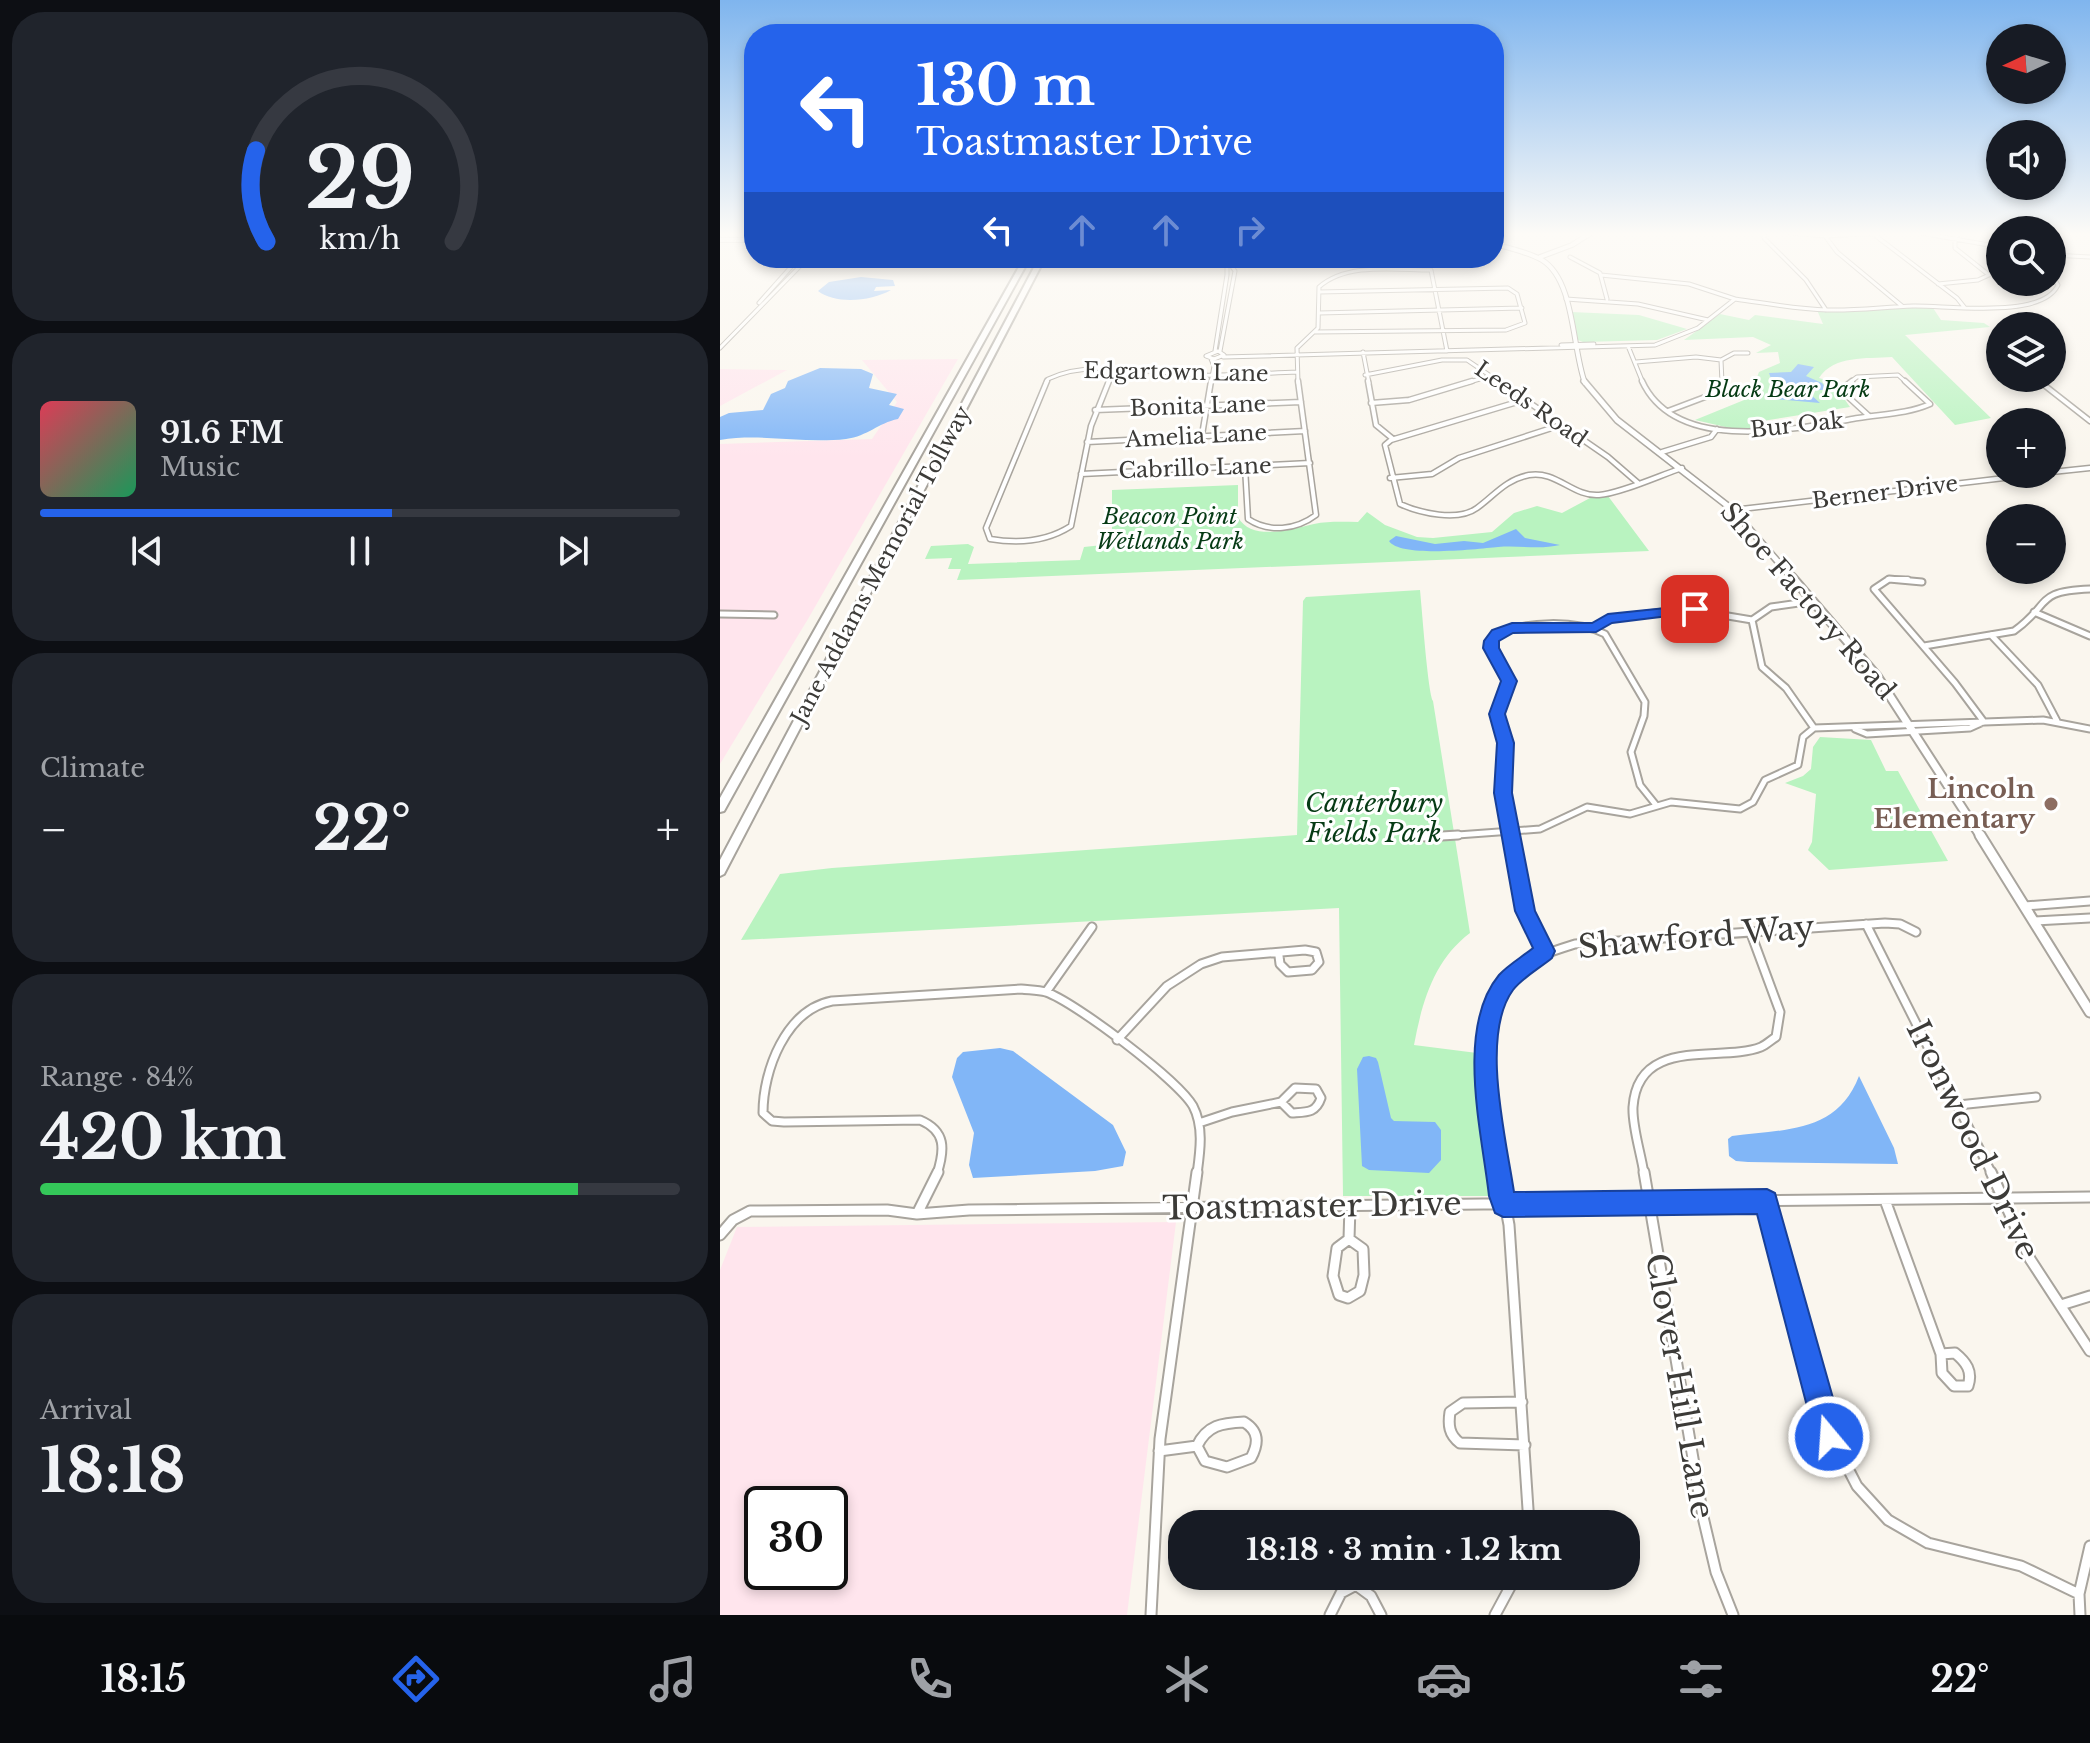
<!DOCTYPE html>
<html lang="en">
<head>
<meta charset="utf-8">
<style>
	body { margin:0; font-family:"Libre Baskerville",serif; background:#20242c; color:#f1f3f6; height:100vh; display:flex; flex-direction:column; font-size:30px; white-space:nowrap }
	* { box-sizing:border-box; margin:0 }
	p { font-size:26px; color:#9ea1a6 }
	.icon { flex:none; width:44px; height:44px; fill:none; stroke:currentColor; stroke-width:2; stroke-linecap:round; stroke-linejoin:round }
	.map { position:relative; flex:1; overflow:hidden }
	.drawer { display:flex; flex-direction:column; gap:12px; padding:12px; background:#0d0f14; width:720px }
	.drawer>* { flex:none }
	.hud { position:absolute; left:24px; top:24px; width:760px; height:244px; border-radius:32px; box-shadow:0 4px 12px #0003; background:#2563eb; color:#fff; overflow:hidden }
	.needle { width:52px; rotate:266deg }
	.buttons { position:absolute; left:1266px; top:24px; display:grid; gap:16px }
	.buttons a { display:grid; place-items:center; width:80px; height:80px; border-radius:50%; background:#171b24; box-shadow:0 4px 12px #0003; font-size:40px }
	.speed { position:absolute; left:24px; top:1486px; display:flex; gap:16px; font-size:40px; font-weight:700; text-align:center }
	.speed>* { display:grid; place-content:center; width:104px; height:104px; border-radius:50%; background:#171b24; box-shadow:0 4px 12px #0003; line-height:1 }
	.speed .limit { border:4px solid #111; border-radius:12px; background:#fff; color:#111 }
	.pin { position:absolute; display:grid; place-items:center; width:68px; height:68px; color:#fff; margin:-34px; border-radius:16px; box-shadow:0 4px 12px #0006 }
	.me { position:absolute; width:88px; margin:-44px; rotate:342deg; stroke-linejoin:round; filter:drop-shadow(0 0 6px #0008) }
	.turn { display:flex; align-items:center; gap:28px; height:168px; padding:0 40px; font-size:36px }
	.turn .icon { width:104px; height:104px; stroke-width:2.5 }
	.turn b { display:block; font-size:56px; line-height:68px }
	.lanes { display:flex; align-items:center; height:76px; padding:0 40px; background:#0003; justify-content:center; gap:40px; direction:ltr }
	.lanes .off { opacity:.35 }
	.big { font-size:60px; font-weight:800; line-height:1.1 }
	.drawer .card { flex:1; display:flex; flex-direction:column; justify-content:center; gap:12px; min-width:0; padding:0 28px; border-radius:32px; background:#20242c }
	.drawer .dial { align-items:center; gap:0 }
	.dial svg { height:208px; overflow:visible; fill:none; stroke:#363941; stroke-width:7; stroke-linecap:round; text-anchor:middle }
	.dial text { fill:#f1f3f6; stroke:none }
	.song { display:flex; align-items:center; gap:24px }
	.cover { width:96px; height:96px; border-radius:12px; background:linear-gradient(135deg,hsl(350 70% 55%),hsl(150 70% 35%)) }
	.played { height:8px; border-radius:4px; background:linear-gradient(90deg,#2563eb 55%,#363941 55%) }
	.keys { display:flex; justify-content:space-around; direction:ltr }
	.heat { display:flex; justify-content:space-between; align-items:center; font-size:44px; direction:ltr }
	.charge { height:12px; border-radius:6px; background:linear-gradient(90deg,#34c759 84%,#363941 0) }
	.trip { position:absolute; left:448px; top:1510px; width:472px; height:80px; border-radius:32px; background:#171b24; box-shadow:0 4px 12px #0003; font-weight:800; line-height:80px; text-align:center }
	.menu { display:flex; height:128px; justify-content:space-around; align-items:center; background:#090b0e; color:#9ea1a6 }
	.menu .icon { width:56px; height:56px }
	.menu .on { color:#2563eb }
	.menu b { font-size:36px; color:#f1f3f6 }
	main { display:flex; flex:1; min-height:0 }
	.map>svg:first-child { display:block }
	.industrial { fill:#ffe5ed; fill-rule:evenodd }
	.green { fill:#b9f3c0 }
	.water { fill:#81b6f7 }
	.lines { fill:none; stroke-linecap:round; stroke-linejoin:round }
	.minor-far4-casing { stroke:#a8a49d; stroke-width:5 }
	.minor-far3-casing { stroke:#a8a49d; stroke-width:7 }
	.minor-far2-casing { stroke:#a8a49d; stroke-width:9 }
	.minor-far1-casing { stroke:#a8a49d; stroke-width:11 }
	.minor-casing { stroke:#a8a49d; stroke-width:13 }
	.tertiary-far3-casing { stroke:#a8a49d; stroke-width:6 }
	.tertiary-far2-casing { stroke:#a8a49d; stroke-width:8 }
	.tertiary-far1-casing { stroke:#a8a49d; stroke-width:11 }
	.tertiary-casing { stroke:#a8a49d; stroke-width:13 }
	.motorway-casing { stroke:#a8a49d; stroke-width:4 }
	.minor-far4 { stroke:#fff; stroke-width:3 }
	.minor-far3 { stroke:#fff; stroke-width:4 }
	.minor-far2 { stroke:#fff; stroke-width:5 }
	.minor-far1 { stroke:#fff; stroke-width:7 }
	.minor { stroke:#fff; stroke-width:9 }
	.tertiary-far3 { stroke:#fff; stroke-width:4 }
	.tertiary-far2 { stroke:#fff; stroke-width:5 }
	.tertiary-far1 { stroke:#fff; stroke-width:7 }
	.tertiary { stroke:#fff; stroke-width:9 }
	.motorway { fill:#fff; fill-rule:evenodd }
	.route { fill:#2563eb; stroke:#184099; stroke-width:2 }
	.education-dot { fill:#8d6e63; stroke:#fff; stroke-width:3 }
	.labels { text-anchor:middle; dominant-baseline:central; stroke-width:6; stroke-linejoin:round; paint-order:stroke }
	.far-street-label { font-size:22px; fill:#3c3b38; stroke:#fff }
	.far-park-label { font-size:22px; font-style:italic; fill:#063b15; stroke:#fff }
	.street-label { font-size:26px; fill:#3c3b38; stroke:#fff }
	.education-label { font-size:26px; font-weight:bold; fill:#785e54; stroke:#fff; text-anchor:end }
	.park-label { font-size:26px; font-style:italic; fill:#063b15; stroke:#fff }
	.near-street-label { font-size:32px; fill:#3c3b38; stroke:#fff }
</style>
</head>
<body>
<main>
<section class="drawer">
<div class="card dial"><svg viewBox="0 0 100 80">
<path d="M14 69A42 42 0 1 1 86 69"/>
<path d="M14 69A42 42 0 0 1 10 34" stroke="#2563eb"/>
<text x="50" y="56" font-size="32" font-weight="700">29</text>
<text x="50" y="72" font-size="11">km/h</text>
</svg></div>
<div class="card">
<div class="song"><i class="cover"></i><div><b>91.6 FM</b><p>Music</p></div></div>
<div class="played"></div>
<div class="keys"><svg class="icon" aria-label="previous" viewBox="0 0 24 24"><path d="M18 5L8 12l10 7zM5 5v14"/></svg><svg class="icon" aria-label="pause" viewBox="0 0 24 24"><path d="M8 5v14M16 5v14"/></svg><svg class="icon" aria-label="next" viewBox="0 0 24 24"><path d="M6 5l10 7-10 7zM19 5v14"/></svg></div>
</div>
<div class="card"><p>Climate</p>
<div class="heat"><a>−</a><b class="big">22°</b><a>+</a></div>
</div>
<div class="card"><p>Range · 84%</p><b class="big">420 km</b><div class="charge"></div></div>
<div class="card"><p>Arrival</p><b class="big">18:18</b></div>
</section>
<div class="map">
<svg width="1370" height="1615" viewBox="0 0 1370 1615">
	<rect width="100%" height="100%" fill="#faf6ee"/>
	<!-- industrial -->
	<path class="industrial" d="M238 359 88 619 0 764V444L152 439 177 402 142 360Z
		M0 369 67 370 0 406Z
		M456 1222 407 1615H0V1270L17 1227ZM42 1504H110V1572H42Z"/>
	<!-- green -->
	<path class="green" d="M1175 308H1213L1221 320 1264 323 1270 327 1185 335 1271 418 1235 425 1172 357C1146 359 1114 355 1099 378L1120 384 1118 390 1130 407 1036 422 1042 430 1010 428 975 420 1029 398 1039 372 1060 363 1058 352 1036 353 1051 345 1033 337 964 340 1000 314 1029 320 1035 315 1103 324 1097 310 1131 312Z
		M851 312 919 315 967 329 937 340 863 342 858 340Z
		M518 485V517C531 542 573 529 594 524 608 521 624 522 638 522L647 512 665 525 697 537 713 538 772 532 794 513 817 506 842 513 870 498 888 496 929 551 237 580 241 569H228L232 558 205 559 211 546 248 544 254 547 248 564 360 560 364 547 392 544V490Z
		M700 590C702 609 708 693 713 701L750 933C714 960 702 1002 694 1045L757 1053 775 1185 770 1196H623L619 908 21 940 60 874 112 868 577 835 583 601 586 597Z
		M1100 737 1151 740 1166 771H1178L1228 861 1109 870 1088 850 1092 842 1096 794 1065 783 1083 776 1091 769 1093 747Z"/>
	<!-- water -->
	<path class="water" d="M141 277 173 280 175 286 156 287 154 291 171 290C152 301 116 305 98 291L109 282Z
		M1078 364 1094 367 1086 376 1102 383 1107 390H1096L1090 394 1100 403 1044 398 1059 393 1050 389 1054 387 1049 373 1071 372Z
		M100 368 141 369 153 374 149 388 177 394 169 405 184 409 178 419C158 423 148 436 126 439 83 444 42 433 0 440V417L9 413 43 410 51 394 65 388 68 381Z
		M796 529 805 538 840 545C819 550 799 545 778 547 757 549 680 558 669 541L676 536 715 544 744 541 763 543Z
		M280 1048 293 1051 393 1125 406 1152 403 1166 375 1171 253 1178 249 1165 254 1133 232 1077 237 1058 243 1052Z
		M649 1056 656 1058 658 1062 671 1118 674 1121 715 1122 721 1130V1160L709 1173 649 1170 642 1166 637 1069 643 1057Z
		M1139 1076 1174 1148 1178 1164 1028 1162 1016 1161 1009 1156 1008 1139 1012 1136C1063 1129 1117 1134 1139 1076Z"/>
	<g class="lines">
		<!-- minor-far4 casing -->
		<g class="minor-far4-casing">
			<path id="minor-far4" d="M1044 233V238L1086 280 1106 310
				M1070 233 1105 236 1163 233
				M1152 233 1237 298 1245 308
				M1201 233 1280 247
				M1105 236 1117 252 1182 306
				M1332 255 1370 257
				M850 257 880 273 887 299
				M881 275 969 284 1015 299
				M1218 284 1258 280 1269 275 1235 248V238L1240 233
				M846 299 918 304 988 320
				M39 303 79 258
				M599 313 802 308
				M594 332 786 330 805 323 797 294 788 288 599 292
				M841 345 874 344
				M908 346 923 383
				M0 348 88 258
				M495 351 507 275V267L498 258
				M498 351 504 355 494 359 486 356Z
				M500 351 515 271 506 258
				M643 352 649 383
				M503 357 935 345 978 328 1015 299C1045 303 1076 309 1107 310 1135 311 1164 307 1193 306 1226 305 1322 320 1338 285L1332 275
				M491 359 494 366 491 383
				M916 362 976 357 1001 360
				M645 375 722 360H747L781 383
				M1315 378 1322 383
				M326 383 328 379C373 358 429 374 477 375 510 376 544 373 577 372
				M388 383 395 371
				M578 383 577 348 598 328 599 287C627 262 676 270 711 270L727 351
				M746 383 770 376
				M1002 383 1001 360 1014 353H1028
				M1129 383 1137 377 1178 375 1187 383"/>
		</g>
		<!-- minor-far3 casing -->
		<g class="minor-far3-casing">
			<path id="minor-far3" d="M327 381 266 528 270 539C299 544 326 542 351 526L371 426 389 381
				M648 381 656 425 673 439
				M778 381 888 457 918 483
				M922 381C956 455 1075 429 1138 418 1162 414 1187 414 1210 404L1185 381
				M1132 381 1127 385 1125 394 1149 416
				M1319 381 1370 421
				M804 400 671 440 665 445 680 504C700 513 738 522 757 508 775 495 785 480 809 475 836 470 853 497 879 495 899 494 941 475 962 468
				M651 403 689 400 752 381
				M375 410 581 402
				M948 411 993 394 1003 381
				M482 435 491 381
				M367 442 585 431
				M942 452 991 437 997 429
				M525 467 528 519C549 533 576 530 596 515L578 381
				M1332 472 1370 468
				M361 474 590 463
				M670 478 712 474 739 458 841 425
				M1013 510 1318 474
				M1168 579H1188"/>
		</g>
		<!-- minor-far2 casing -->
		<g class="minor-far2-casing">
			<path id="minor-far2" d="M1202 582 1169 579 1154 589 1235 683 1264 722
				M1093 601 1051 607 1032 620 1042 667 1066 688 1094 728
				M1314 612 1370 636
				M0 614 54 615
				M876 627 888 619 966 609 1032 620
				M1271 635 1318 685 1337 721
				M1204 646 1294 631C1332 604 1314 591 1370 589
				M1135 729 1147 734 1250 728 1261 723
				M710 837 820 829 867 807 910 814 951 802 1020 809 1033 802 1045 780 1078 765 1083 737 1094 728 1323 720 1370 729
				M792 837 782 782 786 743 777 714 789 681 771 648 775 635C806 621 854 619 885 634L925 702 924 716 911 752 920 785 936 805"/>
		</g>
		<!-- minor-far1 casing -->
		<g class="minor-far1-casing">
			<path id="minor-far1" d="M791 835 805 911 824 951
				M705 837 738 835
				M1305 906 1370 901
				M1315 921 1370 918
				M1146 924 1272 1174
				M326 992 372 927
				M397 1040 447 986 481 964 502 957 585 950 596 952 599 962 592 970 568 972 560 964 559 956
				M575 1088 596 1089 601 1098C596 1113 587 1112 572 1113L561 1102Z
				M1238 1105 1316 1097
				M479 1123 512 1112 561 1102
				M217 1174C225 1149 226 1131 200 1120L64 1122 52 1121 43 1113C43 1070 66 1010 112 1001L301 989C309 990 318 990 326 992 355 1002 458 1080 473 1106 484 1127 480 1152 477 1174
				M779 1174C770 1115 745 1013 799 969 815 956 836 950 855 944L1165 923 1180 924 1196 932
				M924 1174C921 1153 912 1127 913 1107 918 1035 1001 1063 1041 1047 1046 1045 1051 1040 1056 1037L1060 1012 1030 931"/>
		</g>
		<!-- minor casing -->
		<g class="minor-casing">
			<path id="minor" d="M779 1172 789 1225 809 1524
				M924 1172 983 1517 996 1572 1013 1615
				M1271 1172 1310 1259 1370 1351
				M1165 1200 1221 1354
				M1047 1202 1104 1422 1137 1486 1168 1520 1208 1543 1301 1566 1359 1594
				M197 1214 218 1172
				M0 1235 13 1220 30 1211 167 1210 197 1214 249 1210 1370 1197
				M629 1239 643 1249 644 1275 640 1291 628 1298 619 1295 613 1276 617 1248Z
				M629 1239 630 1206
				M1341 1305 1370 1296
				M1235 1353C1246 1362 1253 1371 1248 1386H1234L1222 1373 1221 1354Z
				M802 1402 743 1403 730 1412C728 1425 729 1435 740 1443L805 1445
				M524 1422C539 1431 539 1443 531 1458L507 1467 485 1461 477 1446C487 1425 502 1423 524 1422Z
				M439 1451 477 1446
				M431 1615 440 1439 477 1172
				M610 1615 621 1593 636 1585 651 1596 661 1615
				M775 1615 796 1576
				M1360 1615 1359 1594 1370 1546"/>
		</g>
		<!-- tertiary-far3 casing -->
		<g class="tertiary-far3-casing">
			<path id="tertiary-far3" d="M0 240H34
				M774 244C790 248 808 252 822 260 855 280 852 349 865 383
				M820 257 852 245 871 233"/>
		</g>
		<!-- tertiary-far2 casing -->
		<g class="tertiary-far2-casing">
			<path id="tertiary-far2" d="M864 381 897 420 1013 510 1073 579"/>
		</g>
		<!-- tertiary-far1 casing -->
		<g class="tertiary-far1-casing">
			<path id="tertiary-far1" d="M1072 577 1157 676 1261 837"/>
		</g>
		<!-- tertiary casing -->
		<g class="tertiary-casing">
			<path id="tertiary" d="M1260 835 1370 1012"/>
		</g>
		<!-- motorway casing -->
		<g class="motorway-casing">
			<path id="motorway" d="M304 258H310L4 811 0 812V798Z
				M319 258H325L4 874 0 876V860Z"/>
		</g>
		<!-- minor-far4 -->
		<use href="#minor-far4" class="minor-far4"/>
		<!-- minor-far3 -->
		<use href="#minor-far3" class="minor-far3"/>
		<!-- minor-far2 -->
		<use href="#minor-far2" class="minor-far2"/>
		<!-- minor-far1 -->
		<use href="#minor-far1" class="minor-far1"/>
		<!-- minor -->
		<use href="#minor" class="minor"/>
		<!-- tertiary-far3 -->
		<use href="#tertiary-far3" class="tertiary-far3"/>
		<!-- tertiary-far2 -->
		<use href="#tertiary-far2" class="tertiary-far2"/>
		<!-- tertiary-far1 -->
		<use href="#tertiary-far1" class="tertiary-far1"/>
		<!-- tertiary -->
		<use href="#tertiary" class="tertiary"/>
		<!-- motorway -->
		<use href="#motorway" class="motorway"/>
	</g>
	<!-- sky -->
	<linearGradient id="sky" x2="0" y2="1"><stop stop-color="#7fb5ee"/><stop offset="0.51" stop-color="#fdfbf7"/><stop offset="1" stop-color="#fdfbf7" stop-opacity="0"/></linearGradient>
	<rect width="1370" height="459" fill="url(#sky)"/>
	<!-- route -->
	<path class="route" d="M975 605 980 606V612L892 623 876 632 793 633 779 641V648L797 681 785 714 794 743 792 793 815 911 835 951 832 958C820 968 802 978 793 990 760 1035 786 1138 794 1192L1047 1189 1055 1193 1124 1437 1120 1448 1109 1452 1099 1448 1095 1437 1037 1214 783 1217 775 1213 769 1196C762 1133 735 1028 779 975 788 965 802 957 813 948L795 911 774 793 777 743 769 714 781 681 763 648 764 641 772 630 792 623H872L888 614Z"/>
	<!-- markers -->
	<circle class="education-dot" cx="1331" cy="804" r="8"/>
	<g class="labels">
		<!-- far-street labels -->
		<g class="far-street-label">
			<text transform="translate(456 372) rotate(1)">Edgartown Lane</text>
			<text transform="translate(811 404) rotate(35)">Leeds Road</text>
			<text transform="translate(478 406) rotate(-2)">Bonita Lane</text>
			<text transform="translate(1077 425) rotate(-6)">Bur Oak</text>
			<text transform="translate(476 436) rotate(-3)">Amelia Lane</text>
			<text transform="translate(475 468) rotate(-2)">Cabrillo Lane</text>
			<text transform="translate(1165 492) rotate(-7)">Berner Drive</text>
			<text transform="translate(161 565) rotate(-62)">Jane Addams Memorial Tollway</text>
		</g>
		<!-- far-park labels -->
		<g class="far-park-label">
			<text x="1068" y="389">Black Bear Park</text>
			<text x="450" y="516">Beacon Point<tspan x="450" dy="25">Wetlands Park</tspan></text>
		</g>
		<!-- street labels -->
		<g class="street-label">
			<text transform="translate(1088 601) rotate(49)">Shoe Factory Road</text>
		</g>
		<!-- education labels -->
		<g class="education-label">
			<text x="1315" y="789">Lincoln<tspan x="1315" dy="30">Elementary</tspan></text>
		</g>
		<!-- park labels -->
		<g class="park-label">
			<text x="654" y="803">Canterbury<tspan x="654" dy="30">Fields Park</tspan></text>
		</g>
		<!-- near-street labels -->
		<g class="near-street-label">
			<text transform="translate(976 937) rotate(-5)">Shawford Way</text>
			<text transform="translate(1253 1140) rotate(64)">Ironwood Drive</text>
			<text transform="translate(592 1206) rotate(-1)">Toastmaster Drive</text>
			<text transform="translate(960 1386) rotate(80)">Clover Hill Lane</text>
		</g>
	</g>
</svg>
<div class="buttons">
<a><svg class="needle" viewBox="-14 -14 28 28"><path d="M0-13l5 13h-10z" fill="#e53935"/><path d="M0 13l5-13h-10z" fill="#9ea1a6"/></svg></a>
<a><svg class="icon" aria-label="sound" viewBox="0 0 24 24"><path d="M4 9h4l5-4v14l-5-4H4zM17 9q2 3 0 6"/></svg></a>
<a><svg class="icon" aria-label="search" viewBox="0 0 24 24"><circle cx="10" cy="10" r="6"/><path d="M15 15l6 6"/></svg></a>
<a><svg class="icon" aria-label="layers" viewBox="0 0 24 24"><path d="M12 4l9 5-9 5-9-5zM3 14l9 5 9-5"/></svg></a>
<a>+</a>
<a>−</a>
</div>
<div class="speed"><div class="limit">30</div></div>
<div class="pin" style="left:975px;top:609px;background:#d93025"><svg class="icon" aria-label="arrive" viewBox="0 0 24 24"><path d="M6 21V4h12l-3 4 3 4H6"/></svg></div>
<svg class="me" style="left:1109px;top:1437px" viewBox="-20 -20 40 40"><circle r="17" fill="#2563eb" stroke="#fff" stroke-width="3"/><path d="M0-11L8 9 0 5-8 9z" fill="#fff"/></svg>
<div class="trip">18:18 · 3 min · 1.2 km</div>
<div class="hud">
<div class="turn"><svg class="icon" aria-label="left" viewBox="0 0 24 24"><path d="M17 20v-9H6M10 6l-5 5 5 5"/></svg><div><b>130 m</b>Toastmaster Drive</div></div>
<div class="lanes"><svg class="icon" aria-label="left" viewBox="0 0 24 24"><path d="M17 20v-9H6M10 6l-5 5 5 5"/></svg><svg class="icon off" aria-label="ahead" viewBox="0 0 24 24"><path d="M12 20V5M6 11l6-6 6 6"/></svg><svg class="icon off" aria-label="ahead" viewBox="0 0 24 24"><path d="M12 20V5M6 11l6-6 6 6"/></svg><svg class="icon off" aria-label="right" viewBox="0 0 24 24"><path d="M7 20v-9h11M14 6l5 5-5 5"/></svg></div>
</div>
</div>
</main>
<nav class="menu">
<b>18:15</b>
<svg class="icon on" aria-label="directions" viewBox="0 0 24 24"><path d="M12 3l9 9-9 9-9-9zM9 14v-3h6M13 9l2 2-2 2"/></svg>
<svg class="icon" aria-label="music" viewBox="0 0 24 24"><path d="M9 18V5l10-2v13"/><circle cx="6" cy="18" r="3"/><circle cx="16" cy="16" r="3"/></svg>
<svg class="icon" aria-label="phone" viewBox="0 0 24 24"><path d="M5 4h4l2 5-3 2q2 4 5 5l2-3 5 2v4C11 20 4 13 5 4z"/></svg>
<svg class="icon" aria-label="climate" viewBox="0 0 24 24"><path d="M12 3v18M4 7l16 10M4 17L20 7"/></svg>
<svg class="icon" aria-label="car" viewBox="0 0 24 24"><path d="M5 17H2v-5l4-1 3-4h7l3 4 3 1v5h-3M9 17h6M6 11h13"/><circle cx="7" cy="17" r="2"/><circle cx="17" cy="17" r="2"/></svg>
<svg class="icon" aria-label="filters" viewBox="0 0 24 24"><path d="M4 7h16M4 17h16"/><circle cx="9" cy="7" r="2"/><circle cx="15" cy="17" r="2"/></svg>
<b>22°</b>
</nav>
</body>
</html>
